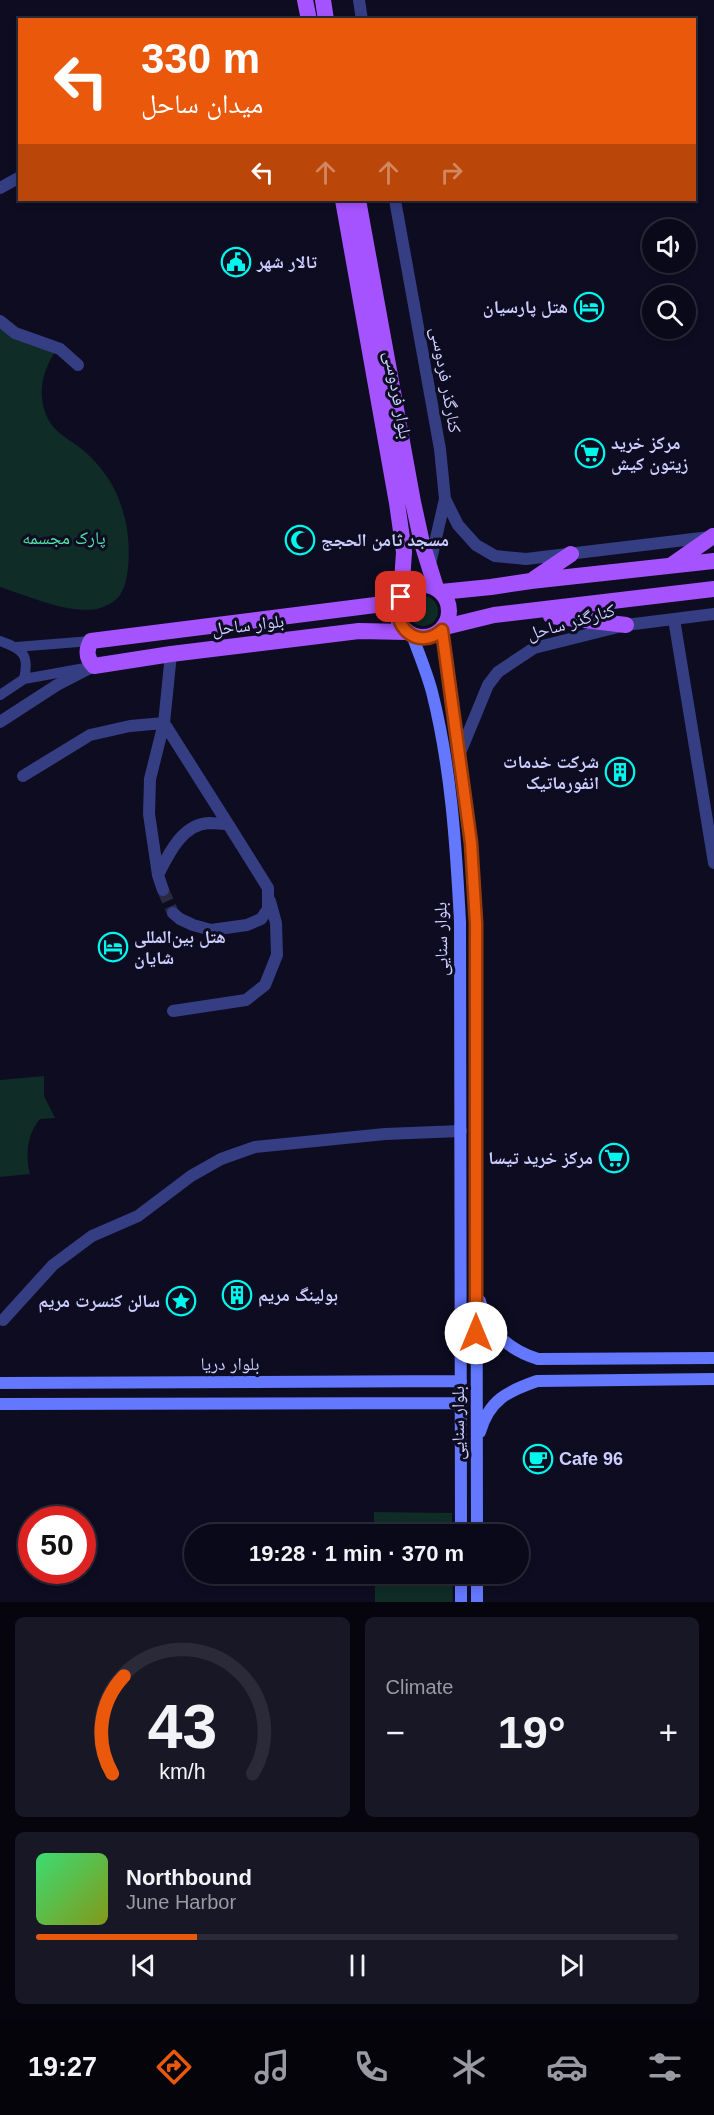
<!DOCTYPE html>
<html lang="en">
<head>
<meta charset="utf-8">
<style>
	body { margin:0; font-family:Arial,"Noto Naskh Arabic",sans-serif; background:#181726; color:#f1f3f6; height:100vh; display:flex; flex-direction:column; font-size:22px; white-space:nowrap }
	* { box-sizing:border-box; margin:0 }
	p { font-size:20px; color:#999aa2 }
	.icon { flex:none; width:33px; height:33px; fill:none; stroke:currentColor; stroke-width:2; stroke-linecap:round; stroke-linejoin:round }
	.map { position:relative; height:1602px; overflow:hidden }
	.panel { display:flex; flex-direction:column; gap:15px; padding:15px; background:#06050e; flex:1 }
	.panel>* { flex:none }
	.banner { position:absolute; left:18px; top:18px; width:678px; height:183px; border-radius:0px; box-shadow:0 3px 9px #0003,0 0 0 2px #2a2a38; background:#ea580c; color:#fff; overflow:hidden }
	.fabs { position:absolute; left:642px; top:219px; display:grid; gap:12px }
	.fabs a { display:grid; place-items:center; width:54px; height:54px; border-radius:50%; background:#0a0919; box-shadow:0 3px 9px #0003,0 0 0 2px #2a2a38; font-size:30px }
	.speed { position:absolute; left:18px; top:1506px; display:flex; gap:12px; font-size:30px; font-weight:700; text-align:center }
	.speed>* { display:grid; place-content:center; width:78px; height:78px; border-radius:50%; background:#0a0919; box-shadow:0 3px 9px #0003,0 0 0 2px #2a2a38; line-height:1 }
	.speed .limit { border:9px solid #d22; background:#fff; color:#111 }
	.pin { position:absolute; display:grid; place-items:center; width:51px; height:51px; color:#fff; margin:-26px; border-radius:12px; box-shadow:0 3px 9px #0006 }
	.me { position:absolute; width:66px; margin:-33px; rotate:0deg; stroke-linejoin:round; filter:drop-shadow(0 0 4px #0008) }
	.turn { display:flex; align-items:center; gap:21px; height:126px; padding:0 24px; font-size:27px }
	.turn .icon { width:78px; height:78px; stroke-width:2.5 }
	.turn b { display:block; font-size:42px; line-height:51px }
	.lanes { display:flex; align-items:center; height:57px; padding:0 24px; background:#0003; justify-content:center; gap:30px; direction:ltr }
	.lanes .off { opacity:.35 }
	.big { font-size:45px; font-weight:800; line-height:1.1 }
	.panel .tile { flex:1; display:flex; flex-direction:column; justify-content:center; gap:9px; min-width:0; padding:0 21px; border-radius:9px; background:#181726 }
	.panel .dial { align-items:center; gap:0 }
	.dial svg { height:156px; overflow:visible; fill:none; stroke:#2a2a38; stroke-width:7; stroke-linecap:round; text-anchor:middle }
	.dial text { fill:#f1f3f6; stroke:none }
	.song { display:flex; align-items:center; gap:18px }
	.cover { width:72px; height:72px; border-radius:9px; background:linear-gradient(135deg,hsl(140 70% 55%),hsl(70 70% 35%)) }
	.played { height:6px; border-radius:3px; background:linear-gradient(90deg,#ea580c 25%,#2a2a38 25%) }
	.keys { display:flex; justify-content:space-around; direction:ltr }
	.heat { display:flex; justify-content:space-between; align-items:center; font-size:33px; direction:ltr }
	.panel .tiles { flex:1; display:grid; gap:15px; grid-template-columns:1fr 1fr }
	.tile:last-child { grid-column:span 2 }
	.trip { position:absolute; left:184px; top:1524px; width:345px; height:60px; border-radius:30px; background:#0a0919; box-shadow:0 3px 9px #0003,0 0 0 2px #2a2a38; font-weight:800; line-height:60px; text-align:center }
	.menu { display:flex; height:96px; justify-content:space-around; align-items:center; background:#04040a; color:#999aa2 }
	.menu .icon { width:42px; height:42px }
	.menu .current { color:#ea580c }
	.menu b { font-size:27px; color:#f1f3f6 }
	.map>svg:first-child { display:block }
	.green { fill:#0f2c26 }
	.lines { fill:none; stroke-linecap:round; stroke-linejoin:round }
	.minor-tunnel { stroke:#2a2942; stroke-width:12; stroke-dasharray:12 6; stroke-linecap:butt }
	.pedestrian { stroke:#353d83; stroke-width:10 }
	.minor { stroke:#353d83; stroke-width:12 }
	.tertiary { stroke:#353d83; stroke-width:12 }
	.secondary { stroke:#6377ff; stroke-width:12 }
	.primary { stroke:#a553ff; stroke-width:16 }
	.route-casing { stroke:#983908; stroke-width:15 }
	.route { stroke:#ea580c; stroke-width:10 }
	.labels { text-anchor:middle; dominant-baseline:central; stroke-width:6; stroke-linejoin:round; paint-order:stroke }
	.poi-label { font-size:18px; font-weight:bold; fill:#ccceff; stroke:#0d0c21; text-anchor:start }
	.street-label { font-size:18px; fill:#ccceff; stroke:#0d0c21 }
	.park-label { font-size:18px; fill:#53e4aa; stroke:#0d0c21 }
</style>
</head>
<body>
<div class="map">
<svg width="714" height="1602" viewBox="0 0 714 1602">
	<rect width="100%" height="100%" fill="#0d0c21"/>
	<!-- green -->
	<path class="green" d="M0 329 16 339 55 352C42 372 37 395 47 417 55 434 70 439 83 450 91 457 99 465 105 474 114 486 120 500 124 515 130 534 132 578 120 595 116 602 104 607 97 609 68 614 28 596 0 587Z
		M408 611a15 15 0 1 1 30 0a15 15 0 1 1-30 0Z
		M44 1076V1096L55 1118 40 1119C27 1134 25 1155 30 1174L0 1177V1080Z
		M374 1512 452 1513V1534H374Z
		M375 1574H452L453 1602H375Z"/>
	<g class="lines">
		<!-- minor-tunnel -->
		<path class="minor-tunnel" d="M163 890 173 913"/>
		<!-- pedestrian -->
		<path class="pedestrian" d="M0 641C22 649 30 654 24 679L0 695
			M16 647 91 641
			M24 679 85 668"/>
		<!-- minor -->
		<path class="minor" d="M0 188 20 177
			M0 321 15 333 60 349 78 365
			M0 722 57 685 94 666
			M164 723 228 824
			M23 776 90 735 130 726 164 723
			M158 875 149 814 150 779 164 723 171 654
			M163 890 158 875C168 855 182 824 209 823 215 823 222 824 228 824L268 888V909L261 919 247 925 211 930 193 925 180 919 173 913
			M173 1011 246 1000 265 985 277 955 276 923 270 901
			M3 1320 53 1265 92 1236 138 1216 191 1176 221 1159 255 1147 385 1134 461 1131"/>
		<!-- tertiary -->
		<path class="tertiary" d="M359 0 362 20
			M395 200 440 449 445 499 430 564
			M445 499 458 525 476 545 495 556 526 559 710 537
			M674 619 714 863
			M460 753 488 685 498 672 534 648 626 625 714 614"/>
		<!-- secondary -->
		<path class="secondary" d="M442 630 471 843 476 923 477 1534
			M412 635C419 654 427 673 432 692 451 767 456 845 460 922L461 1534
			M480 1301C488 1331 509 1350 538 1359L714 1358
			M0 1383 461 1381
			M0 1404 461 1403
			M480 1432C489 1400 508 1391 537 1381L714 1379
			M461 1574V1602
			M477 1574V1602"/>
		<!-- primary -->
		<path class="primary" d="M305 0 309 20
			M323 0 326 20
			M343 200 397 503 404 552 401 597
			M358 200 413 502 422 543 436 588
			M673 564 713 536
			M534 579 571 554
			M397 611a26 26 0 1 1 52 0a26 26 0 1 1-52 0Z
			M441 592 491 587 531 581 714 561
			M399 602 91 641C86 650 86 658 94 666L171 654 359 631 407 632
			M551 616 626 625
			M445 627 494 615 714 589"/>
	</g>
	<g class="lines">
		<!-- route casing -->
		<g class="route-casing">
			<path id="route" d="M401 597C388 626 419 652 442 630L471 843 476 923V1333"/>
		</g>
		<!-- route -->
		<use href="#route" class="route"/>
	</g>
	<!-- icons -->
	<defs>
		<g id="civic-ring" transform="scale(1.5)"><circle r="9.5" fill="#0d0c21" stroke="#00f7eb" stroke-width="1.5"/><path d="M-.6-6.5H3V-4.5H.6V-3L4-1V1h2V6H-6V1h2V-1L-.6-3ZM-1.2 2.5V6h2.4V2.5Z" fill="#00f7eb"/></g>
		<g id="hotel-ring" transform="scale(1.5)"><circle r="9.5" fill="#0d0c21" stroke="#00f7eb" stroke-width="1.5"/><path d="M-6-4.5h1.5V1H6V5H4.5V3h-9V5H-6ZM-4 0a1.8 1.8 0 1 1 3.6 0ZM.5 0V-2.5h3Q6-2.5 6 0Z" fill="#00f7eb"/></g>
		<g id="supermarket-ring" transform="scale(1.5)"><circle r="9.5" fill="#0d0c21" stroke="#00f7eb" stroke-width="1.5"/><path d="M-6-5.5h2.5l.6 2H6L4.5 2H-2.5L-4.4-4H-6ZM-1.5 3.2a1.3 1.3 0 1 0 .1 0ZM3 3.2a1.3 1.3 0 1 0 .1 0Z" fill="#00f7eb"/></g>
		<g id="mosque-ring" transform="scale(1.5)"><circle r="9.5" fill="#0d0c21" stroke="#00f7eb" stroke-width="1.5"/><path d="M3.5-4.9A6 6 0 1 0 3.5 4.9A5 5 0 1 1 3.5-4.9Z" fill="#00f7eb"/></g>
		<g id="building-ring" transform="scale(1.5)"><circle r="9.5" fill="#0d0c21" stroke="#00f7eb" stroke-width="1.5"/><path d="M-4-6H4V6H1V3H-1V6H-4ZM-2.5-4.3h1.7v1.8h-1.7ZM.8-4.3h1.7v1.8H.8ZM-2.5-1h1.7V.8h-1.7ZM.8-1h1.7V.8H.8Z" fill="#00f7eb"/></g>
		<g id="sight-ring" transform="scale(1.5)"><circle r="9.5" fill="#0d0c21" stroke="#00f7eb" stroke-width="1.5"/><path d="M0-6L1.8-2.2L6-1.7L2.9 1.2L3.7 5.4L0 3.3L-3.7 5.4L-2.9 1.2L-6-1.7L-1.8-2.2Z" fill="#00f7eb"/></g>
		<g id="cafe-ring" transform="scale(1.5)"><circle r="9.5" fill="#0d0c21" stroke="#00f7eb" stroke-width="1.5"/><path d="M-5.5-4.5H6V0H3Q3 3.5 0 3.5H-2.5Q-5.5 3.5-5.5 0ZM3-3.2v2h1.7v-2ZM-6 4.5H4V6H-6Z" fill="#00f7eb"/></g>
	</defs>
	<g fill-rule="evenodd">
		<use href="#civic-ring" x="236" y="262"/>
		<use href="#hotel-ring" x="589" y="307"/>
		<use href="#supermarket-ring" x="590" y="453"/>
		<use href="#mosque-ring" x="300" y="540"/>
		<use href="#building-ring" x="620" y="772"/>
		<use href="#hotel-ring" x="113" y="947"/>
		<use href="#supermarket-ring" x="614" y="1158"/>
		<use href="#building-ring" x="237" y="1295"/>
		<use href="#sight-ring" x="181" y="1301"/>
		<use href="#cafe-ring" x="538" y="1459"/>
	</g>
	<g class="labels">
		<!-- poi labels -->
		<g class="poi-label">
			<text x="257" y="262">تالار شهر</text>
			<text x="568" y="307" text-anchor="end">هتل پارسیان</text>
			<text x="611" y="443">مرکز خرید<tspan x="611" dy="21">زیتون کیش</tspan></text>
			<text x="321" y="540">مسجد ثامن الحجج</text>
			<text x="599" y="762" text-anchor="end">شرکت خدمات<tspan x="599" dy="21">انفورماتیک</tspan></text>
			<text x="134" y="937">هتل بین‌المللی<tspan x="134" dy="21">شایان</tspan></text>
			<text x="593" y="1158" text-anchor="end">مرکز خرید تیسا</text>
			<text x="258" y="1295">بولینگ مریم</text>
			<text x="160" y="1301" text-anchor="end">سالن کنسرت مریم</text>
			<text x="559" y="1459">Cafe 96</text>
		</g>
		<!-- street labels -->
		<g class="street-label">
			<text transform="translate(446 380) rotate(80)">کنارگذر فردوسی</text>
			<text transform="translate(398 395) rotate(80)">بلوار فردوسی</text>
			<text transform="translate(571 622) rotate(-16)">کنارگذر ساحل</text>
			<text transform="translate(248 625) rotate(-7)">بلوار ساحل</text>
			<text transform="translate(441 939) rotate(-91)">بلوار سنایی</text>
			<text x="230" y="1364">بلوار دریا</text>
			<text transform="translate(458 1423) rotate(-90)">بلوار سنایی</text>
		</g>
		<!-- park labels -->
		<g class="park-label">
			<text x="64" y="538">پارک مجسمه</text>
		</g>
	</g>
</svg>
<div class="fabs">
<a><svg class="icon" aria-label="sound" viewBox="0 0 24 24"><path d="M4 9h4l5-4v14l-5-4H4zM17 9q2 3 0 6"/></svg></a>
<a><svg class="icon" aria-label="search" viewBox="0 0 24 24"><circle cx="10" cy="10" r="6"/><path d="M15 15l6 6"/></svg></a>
</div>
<div class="speed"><div class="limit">50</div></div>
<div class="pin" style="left:401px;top:597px;background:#d93025"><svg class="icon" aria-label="arrive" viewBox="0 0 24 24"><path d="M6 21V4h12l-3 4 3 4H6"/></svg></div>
<svg class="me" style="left:476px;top:1333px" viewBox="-20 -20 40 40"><circle r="19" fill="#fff"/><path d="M0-13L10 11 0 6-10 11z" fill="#ea580c"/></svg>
<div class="trip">19:28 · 1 min · 370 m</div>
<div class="banner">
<div class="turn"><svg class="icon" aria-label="left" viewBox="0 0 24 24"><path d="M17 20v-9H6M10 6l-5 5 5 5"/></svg><div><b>330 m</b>میدان ساحل</div></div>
<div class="lanes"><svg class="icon" aria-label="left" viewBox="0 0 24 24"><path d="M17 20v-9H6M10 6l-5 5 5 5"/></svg><svg class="icon off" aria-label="ahead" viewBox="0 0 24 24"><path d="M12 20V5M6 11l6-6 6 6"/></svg><svg class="icon off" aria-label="ahead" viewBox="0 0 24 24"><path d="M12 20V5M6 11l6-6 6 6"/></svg><svg class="icon off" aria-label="right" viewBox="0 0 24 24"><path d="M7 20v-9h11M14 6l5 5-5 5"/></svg></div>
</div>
</div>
<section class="panel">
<div class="tiles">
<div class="tile dial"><svg viewBox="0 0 100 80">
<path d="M14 69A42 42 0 1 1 86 69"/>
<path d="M14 69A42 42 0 0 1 20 19" stroke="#ea580c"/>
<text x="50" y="56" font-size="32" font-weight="700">43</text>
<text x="50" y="72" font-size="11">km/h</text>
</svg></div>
<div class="tile"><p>Climate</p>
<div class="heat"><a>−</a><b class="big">19°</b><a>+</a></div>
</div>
<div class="tile">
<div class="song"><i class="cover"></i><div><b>Northbound</b><p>June Harbor</p></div></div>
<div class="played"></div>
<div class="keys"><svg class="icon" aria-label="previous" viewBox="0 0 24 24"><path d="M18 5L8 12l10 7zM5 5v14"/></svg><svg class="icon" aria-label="pause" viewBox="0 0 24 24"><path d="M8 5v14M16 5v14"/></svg><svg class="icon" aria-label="next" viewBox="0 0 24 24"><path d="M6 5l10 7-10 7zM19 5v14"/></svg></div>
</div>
</div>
</section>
<nav class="menu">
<b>19:27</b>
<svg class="icon current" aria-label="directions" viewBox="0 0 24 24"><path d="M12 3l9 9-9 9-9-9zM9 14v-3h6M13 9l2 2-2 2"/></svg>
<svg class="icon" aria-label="music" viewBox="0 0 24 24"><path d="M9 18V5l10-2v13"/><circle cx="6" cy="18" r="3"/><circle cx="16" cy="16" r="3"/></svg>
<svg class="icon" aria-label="phone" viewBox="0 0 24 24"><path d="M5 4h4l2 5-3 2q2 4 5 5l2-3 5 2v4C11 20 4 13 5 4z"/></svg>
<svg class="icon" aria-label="climate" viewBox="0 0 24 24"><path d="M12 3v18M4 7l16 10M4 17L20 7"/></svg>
<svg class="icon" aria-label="car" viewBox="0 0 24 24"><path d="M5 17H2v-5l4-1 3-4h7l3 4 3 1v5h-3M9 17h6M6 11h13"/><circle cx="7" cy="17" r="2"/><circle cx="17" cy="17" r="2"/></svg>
<svg class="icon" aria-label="filters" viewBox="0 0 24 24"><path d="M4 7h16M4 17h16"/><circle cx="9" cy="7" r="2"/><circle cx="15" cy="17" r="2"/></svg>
</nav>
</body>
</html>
